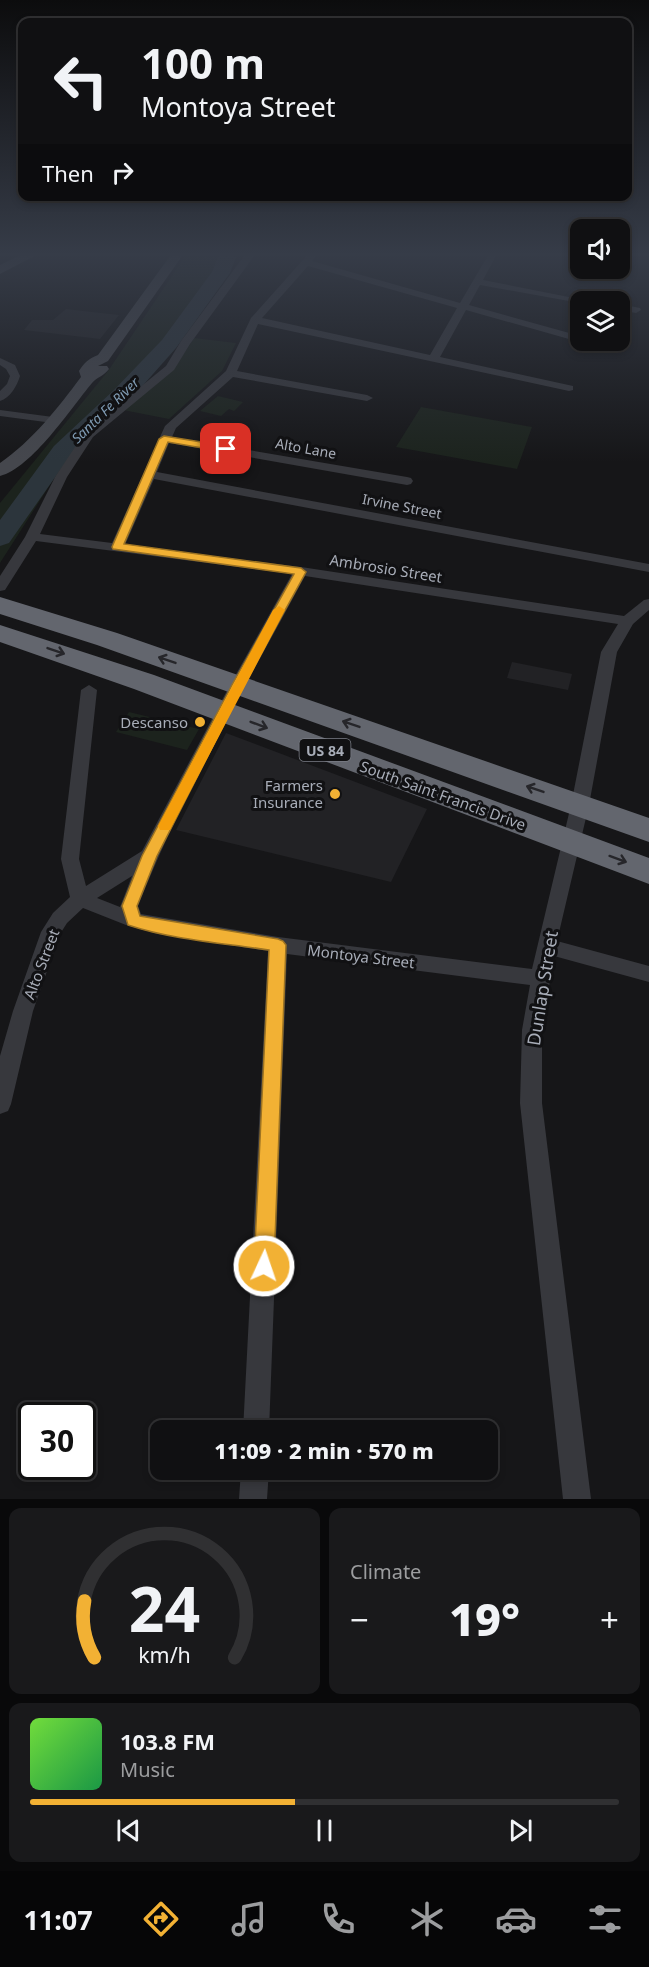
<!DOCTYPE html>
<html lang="en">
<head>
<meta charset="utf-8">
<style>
	body { margin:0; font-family:"Noto Sans",sans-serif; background:#19191b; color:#f1f3f6; height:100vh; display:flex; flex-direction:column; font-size:22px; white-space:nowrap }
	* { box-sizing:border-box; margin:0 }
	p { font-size:20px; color:#9c9d9f }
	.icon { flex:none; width:33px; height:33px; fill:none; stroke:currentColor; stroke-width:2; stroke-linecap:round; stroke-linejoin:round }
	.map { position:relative; height:1499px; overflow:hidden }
	.panel { display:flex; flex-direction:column; gap:9px; padding:9px; background:#09090a; flex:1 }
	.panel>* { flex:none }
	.hud { position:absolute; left:18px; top:18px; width:614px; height:183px; border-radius:12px; box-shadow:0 3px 9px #0003,0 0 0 2px #303032; background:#101012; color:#f1f3f6; overflow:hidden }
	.fabs { position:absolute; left:570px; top:219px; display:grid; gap:12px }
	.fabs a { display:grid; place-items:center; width:60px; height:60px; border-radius:12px; background:#101012; box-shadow:0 3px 9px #0003,0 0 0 2px #303032; font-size:30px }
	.speed { position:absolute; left:18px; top:1402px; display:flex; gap:12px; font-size:30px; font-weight:700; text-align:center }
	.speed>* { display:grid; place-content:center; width:78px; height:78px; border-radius:50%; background:#101012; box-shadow:0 3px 9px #0003,0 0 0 2px #303032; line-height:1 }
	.speed .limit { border:3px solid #111; border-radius:9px; background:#fff; color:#111 }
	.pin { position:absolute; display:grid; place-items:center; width:51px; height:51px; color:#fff; margin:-26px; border-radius:12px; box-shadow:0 3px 9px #0006 }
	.me { position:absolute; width:66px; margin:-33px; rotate:3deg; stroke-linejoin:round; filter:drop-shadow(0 0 4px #0008) }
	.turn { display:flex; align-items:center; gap:21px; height:126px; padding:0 24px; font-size:27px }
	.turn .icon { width:78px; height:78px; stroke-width:2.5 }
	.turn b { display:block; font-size:42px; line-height:51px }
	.then { display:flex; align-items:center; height:57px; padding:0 24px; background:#0003; gap:12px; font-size:22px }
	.big { font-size:45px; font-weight:800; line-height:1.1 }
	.panel .card { flex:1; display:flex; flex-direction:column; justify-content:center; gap:9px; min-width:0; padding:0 21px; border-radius:12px; background:#19191b }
	.panel .dial { align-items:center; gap:0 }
	.dial svg { height:156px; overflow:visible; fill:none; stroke:#303032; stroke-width:7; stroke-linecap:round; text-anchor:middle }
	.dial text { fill:#f1f3f6; stroke:none }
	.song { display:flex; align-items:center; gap:18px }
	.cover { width:72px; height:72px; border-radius:9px; background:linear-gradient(135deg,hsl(100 70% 55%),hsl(140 70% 35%)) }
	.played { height:6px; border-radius:3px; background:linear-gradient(90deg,#f2b134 45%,#303032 45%) }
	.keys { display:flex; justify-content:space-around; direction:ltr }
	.heat { display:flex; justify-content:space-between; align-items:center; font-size:33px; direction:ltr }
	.panel .tiles { flex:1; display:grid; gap:9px; grid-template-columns:1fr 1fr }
	.card:last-child { grid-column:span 2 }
	.trip { position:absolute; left:150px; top:1420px; width:348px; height:60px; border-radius:12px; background:#101012; box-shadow:0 3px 9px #0003,0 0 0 2px #303032; font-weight:800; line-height:60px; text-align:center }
	.menu { display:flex; height:96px; justify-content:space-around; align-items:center; background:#060607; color:#9c9d9f }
	.menu .icon { width:42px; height:42px }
	.menu .current { color:#f2b134 }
	.menu b { font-size:27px; color:#f1f3f6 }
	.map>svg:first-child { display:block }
	.built { fill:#222225 }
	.green { fill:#1c231d }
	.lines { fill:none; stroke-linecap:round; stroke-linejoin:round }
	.river { fill:#2c353c; fill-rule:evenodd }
	.street { fill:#37383d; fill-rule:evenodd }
	.secondary { fill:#45474d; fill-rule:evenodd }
	.highway { fill:#63666e; fill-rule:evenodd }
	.oneway { stroke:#26262a }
	.route { fill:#f2b134; stroke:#9d7322; stroke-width:1.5 }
	.slow { fill:#f59e0b }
	.poi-dot { fill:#f2b134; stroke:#111113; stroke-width:2 }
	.labels { text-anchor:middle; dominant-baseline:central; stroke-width:6; stroke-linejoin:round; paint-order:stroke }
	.far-water-label { font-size:14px; font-style:italic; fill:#7f9bb3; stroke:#111113 }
	.far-street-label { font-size:14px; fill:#a8adb8; stroke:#111113 }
	.shield { fill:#111113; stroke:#7b7e86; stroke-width:1.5 }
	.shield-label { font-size:14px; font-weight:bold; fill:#a8adb8 }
	.street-label { font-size:15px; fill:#a8adb8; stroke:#111113 }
	.poi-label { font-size:15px; fill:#a8adb8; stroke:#111113; text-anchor:end }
	.near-street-label { font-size:18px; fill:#a8adb8; stroke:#111113 }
</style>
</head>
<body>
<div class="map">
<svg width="649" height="1499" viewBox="0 0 649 1499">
	<rect width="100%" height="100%" fill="#161618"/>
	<!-- built -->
	<path class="built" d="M66 309 83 311 119 315 100 339 24 330 32 320H53Z
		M512 662 572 674 568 690 507 678Z
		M226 733 427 809 391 882 176 830Z"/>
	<!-- green -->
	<path class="green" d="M188 252H240L195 322 170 355 81 436 0 563V503L108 371Z
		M194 338 236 343 222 371 169 419 123 410C156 385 172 374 194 338Z
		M218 396 243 402 234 411 229 409 221 416 200 411Z
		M421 407 532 427 517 469 396 447Z
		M129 712 199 729 187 750 116 732Z"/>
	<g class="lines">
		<!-- river -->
		<path class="river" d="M220 252H238L230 273 176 348 130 400 70 456 9 543 0 546V520L54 446 114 390 162 340 212 272Z"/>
		<!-- street -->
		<path class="street" d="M247 252H257L190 344 174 370 93 437 67 477 40 534 112 543 165 426 226 371 251 318 310 252H320L312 261 460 303 490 252H498L483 280 594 302H580V303L480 285 469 305 580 336V340H584L576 341 466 310 440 357 573 386V390L569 391 258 324 237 371 367 395 373 398 367 401 233 377 176 428 172 437 407 477 411 478 413 481 411 484 407 485 169 443 157 472 649 564V572L154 479 125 545 301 567 624 616 644 600 649 599V610L633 624 617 652 589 805 557 941 649 966V982L554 956 542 1030V1103L591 1499H563L520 1103 522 1030 530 985 287 954 269 1431H243L268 951 158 934 126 925 83 908 67 923 60 934 33 1011 11 1104 8 1111 0 1114V1056L13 1011 41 932 53 913 70 897 61 859 81 690 89 685 97 690 79 859 86 886 142 851 230 685 292 574 36 541 5 590 0 591V576L25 537 55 477 85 432 166 366 181 341ZM308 266 457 308 430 355 262 318ZM305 576 618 624 601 652 571 805 532 969 278 937 141 914 138 906C183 792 247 684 305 576ZM132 876 120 907 97 898Z
			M620 304 640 308 641 310 636 313 620 310Z
			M0 358 15 365 20 376C17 386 10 398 0 401V391L7 384 10 376 6 369 0 365Z
			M0 410 53 417 59 420 53 423 0 416Z
			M241 1470H269L267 1499H239Z"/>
		<!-- secondary -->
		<path class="secondary" d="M27 252H42L0 274V265Z
			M173 252H185L108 361 98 366H107L109 369C104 376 97 377 92 383 71 408 32 468 0 476V463C32 441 58 408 81 377L79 371C84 363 88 359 98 355Z"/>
		<!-- highway -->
		<path class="highway" d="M0 597 117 633 649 818V842L97 645 0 614Z
			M0 625 154 675 649 858V884L134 689 0 642Z"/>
	</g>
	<!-- one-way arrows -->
	<defs><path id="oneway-shaft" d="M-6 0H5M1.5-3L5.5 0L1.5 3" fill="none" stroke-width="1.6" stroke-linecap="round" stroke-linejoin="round" transform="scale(1.5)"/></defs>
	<g class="oneway">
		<use href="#oneway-shaft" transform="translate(56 651) rotate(19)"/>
		<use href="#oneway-shaft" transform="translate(167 660) rotate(-161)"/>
		<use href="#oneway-shaft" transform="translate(351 724) rotate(-161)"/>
		<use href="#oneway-shaft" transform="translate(259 725) rotate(21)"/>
		<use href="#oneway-shaft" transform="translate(535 789) rotate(-161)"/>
		<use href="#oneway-shaft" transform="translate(618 859) rotate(20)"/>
	</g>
	<!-- sky -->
	<linearGradient id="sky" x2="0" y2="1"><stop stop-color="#0c0c0d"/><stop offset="0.55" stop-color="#363c48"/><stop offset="1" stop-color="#363c48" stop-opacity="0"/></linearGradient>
	<rect width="649" height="462" fill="url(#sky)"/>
	<!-- route -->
	<path class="route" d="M164 436 226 446 231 449 226 452 168 442 124 544 301 568 306 572 244 685 157 856 137 906 140 916 278 939 283 941 286 945 274 1266 271 1273 264 1276 256 1273 254 1266 269 950C223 943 173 940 128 925L122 906 142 856 232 685 294 574 113 549 112 547 159 439Z"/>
	<!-- slow -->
	<path class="slow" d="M279 606 285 610 172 826 170 830H160L158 826 273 610Z"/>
	<!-- markers -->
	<g class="poi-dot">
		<circle cx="200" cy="722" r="6"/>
		<circle cx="335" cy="794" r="6"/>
	</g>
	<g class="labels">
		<!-- far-water labels -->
		<g class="far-water-label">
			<text transform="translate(105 410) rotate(-44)">Santa Fe River</text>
		</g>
		<!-- far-street labels -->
		<g class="far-street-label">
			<text transform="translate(306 448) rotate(10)">Alto Lane</text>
			<text transform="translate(402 506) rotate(11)">Irvine Street</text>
		</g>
		<!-- shield labels -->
		<rect class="shield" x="299.5" y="739" width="51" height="22" rx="4.5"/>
		<g class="shield-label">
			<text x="325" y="750">US 84</text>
		</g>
		<!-- street labels -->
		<g class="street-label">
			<text transform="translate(386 568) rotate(9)">Ambrosio Street</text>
			<text transform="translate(443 795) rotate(20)">South Saint Francis Drive</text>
			<text transform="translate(361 956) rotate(7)">Montoya Street</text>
			<text transform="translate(41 964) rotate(-69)">Alto Street</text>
		</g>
		<!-- poi labels -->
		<g class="poi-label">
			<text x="188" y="722">Descanso</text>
			<text x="323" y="785">Farmers<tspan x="323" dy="17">Insurance</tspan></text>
		</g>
		<!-- near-street labels -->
		<g class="near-street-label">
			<text transform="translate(542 988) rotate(-81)">Dunlap Street</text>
		</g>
	</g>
</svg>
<div class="fabs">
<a><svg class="icon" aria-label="sound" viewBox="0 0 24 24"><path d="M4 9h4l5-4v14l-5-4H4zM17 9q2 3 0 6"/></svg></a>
<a><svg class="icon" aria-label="layers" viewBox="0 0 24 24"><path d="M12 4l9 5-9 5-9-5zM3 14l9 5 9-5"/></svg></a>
</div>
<div class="speed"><div class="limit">30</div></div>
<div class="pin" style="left:226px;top:449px;background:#d93025"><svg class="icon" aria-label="arrive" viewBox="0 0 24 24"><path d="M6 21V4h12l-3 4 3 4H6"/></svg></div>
<svg class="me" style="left:264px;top:1266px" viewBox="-20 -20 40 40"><circle r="17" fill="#f2b134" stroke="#fff" stroke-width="3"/><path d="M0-11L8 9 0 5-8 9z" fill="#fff"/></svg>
<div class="trip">11:09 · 2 min · 570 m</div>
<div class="hud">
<div class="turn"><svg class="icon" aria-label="left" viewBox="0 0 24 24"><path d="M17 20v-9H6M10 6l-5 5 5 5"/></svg><div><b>100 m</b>Montoya Street</div></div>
<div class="then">Then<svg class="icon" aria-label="right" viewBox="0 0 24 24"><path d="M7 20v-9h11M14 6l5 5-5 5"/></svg></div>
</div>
</div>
<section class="panel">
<div class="tiles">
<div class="card dial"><svg viewBox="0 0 100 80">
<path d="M14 69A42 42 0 1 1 86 69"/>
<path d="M14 69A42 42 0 0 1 9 40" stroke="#f2b134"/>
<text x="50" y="56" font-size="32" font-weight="700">24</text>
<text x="50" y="72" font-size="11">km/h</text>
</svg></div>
<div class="card"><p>Climate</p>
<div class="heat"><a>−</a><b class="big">19°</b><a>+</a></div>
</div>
<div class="card">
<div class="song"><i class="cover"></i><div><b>103.8 FM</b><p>Music</p></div></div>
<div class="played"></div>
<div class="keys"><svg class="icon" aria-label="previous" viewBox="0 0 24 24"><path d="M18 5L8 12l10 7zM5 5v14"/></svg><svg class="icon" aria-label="pause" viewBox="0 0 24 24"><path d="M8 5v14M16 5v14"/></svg><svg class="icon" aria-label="next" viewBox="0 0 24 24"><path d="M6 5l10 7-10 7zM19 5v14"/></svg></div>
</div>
</div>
</section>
<nav class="menu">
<b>11:07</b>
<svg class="icon current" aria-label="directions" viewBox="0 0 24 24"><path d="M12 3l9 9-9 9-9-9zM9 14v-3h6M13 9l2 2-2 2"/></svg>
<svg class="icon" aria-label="music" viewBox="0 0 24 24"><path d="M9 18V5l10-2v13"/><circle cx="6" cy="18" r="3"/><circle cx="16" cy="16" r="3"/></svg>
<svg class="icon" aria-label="phone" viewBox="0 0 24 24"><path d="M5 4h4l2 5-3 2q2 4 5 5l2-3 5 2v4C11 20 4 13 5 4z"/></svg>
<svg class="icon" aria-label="climate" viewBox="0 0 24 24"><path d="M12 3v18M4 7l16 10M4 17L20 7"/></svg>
<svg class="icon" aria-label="car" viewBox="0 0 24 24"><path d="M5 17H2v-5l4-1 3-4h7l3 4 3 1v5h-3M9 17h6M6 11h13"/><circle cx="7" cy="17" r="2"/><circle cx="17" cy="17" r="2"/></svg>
<svg class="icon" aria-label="filters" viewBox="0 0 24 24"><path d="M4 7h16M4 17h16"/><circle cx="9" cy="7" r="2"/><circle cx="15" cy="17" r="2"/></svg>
</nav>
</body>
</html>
